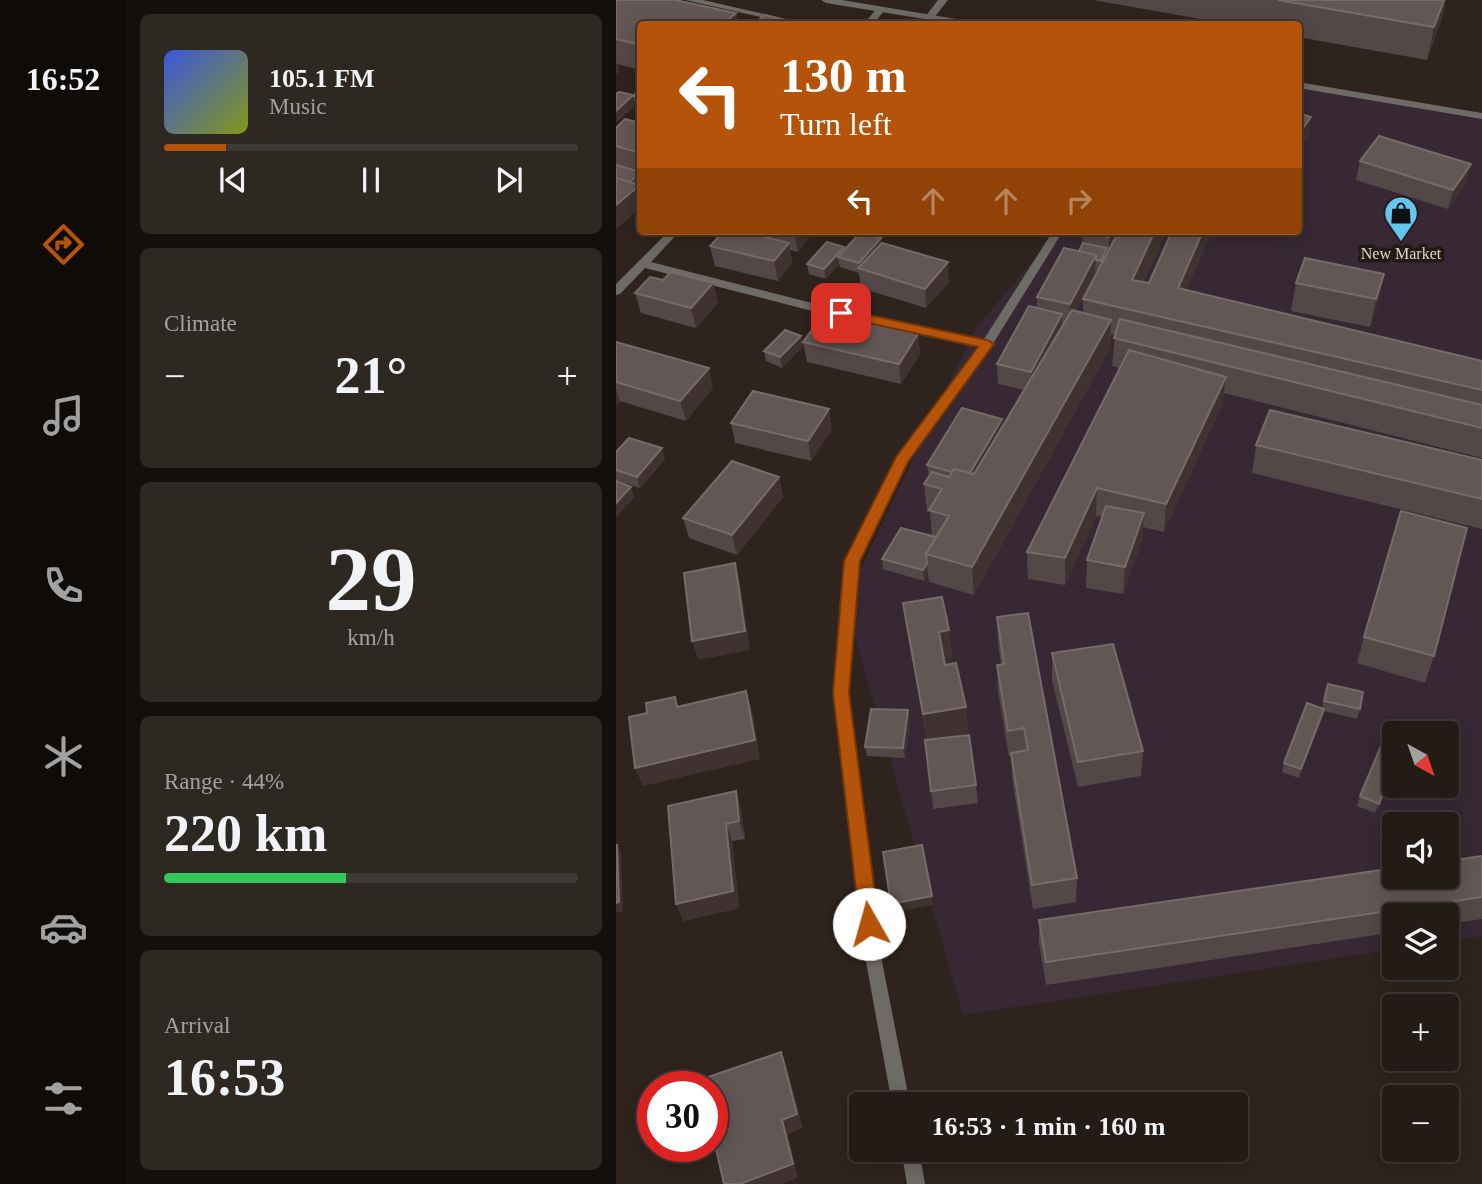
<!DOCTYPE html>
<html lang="en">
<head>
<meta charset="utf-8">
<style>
	body { margin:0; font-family:"Times New Roman",serif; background:#2e2823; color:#f1f3f6; height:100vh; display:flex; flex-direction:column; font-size:26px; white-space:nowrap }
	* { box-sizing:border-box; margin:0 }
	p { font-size:23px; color:#a2a1a1 }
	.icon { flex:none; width:38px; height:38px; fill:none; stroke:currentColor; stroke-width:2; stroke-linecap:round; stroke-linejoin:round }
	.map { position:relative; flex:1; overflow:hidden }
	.sheet { display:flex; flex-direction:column; gap:14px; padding:14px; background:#130f0c; width:490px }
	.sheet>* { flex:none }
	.hud { position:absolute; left:21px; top:21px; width:665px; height:214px; border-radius:7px; box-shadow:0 4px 18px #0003,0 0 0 2px #3f3935; background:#b45309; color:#fff; overflow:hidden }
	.needle { width:46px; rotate:140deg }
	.buttons { position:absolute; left:766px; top:721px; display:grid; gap:14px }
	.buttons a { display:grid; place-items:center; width:77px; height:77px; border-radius:7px; background:#221b16; box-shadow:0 4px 18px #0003,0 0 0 2px #3f3935; font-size:35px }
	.speed { position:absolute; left:21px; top:1071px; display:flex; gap:14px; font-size:35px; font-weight:700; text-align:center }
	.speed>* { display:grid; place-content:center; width:91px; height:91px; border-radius:50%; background:#221b16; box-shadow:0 4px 18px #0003,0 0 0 2px #3f3935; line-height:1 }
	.speed .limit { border:10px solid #d22; background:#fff; color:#111 }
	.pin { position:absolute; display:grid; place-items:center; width:60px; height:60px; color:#fff; margin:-30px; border-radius:14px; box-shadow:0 4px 10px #0006 }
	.me { position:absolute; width:77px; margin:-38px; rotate:353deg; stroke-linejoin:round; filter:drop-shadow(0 0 5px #0008) }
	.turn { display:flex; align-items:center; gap:24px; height:147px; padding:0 28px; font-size:32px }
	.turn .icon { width:91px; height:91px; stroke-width:2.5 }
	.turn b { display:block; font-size:49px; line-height:60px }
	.lanes { display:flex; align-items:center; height:66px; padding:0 28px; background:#0003; justify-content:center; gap:35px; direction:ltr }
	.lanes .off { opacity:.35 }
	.big { font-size:52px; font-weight:800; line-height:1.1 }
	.sheet .widget { flex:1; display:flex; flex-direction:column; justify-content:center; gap:10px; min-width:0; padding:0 24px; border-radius:10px; background:#2e2823 }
	.sheet .dial { align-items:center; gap:0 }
	.dial b { font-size:91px; line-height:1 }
	.song { display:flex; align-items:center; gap:21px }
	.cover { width:84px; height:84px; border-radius:10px; background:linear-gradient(135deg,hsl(230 70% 55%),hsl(70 70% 35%)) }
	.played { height:7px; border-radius:4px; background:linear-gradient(90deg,#b45309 15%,#3f3935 15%) }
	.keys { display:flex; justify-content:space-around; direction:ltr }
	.heat { display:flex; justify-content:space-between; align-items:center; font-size:38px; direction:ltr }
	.charge { height:10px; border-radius:5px; background:linear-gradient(90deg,#34c759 44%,#3f3935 0) }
	.trip { position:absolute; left:233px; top:1092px; width:399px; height:70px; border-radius:7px; background:#221b16; box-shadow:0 4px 18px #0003,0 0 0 2px #3f3935; font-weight:800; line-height:70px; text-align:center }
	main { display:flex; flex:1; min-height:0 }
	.menu { display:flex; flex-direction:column; width:126px; justify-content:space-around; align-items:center; background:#0e0b09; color:#a2a1a1 }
	.menu .icon { width:49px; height:49px }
	.menu .current { color:#b45309 }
	.menu b { font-size:32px; color:#f1f3f6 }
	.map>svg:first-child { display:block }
	.commercial { fill:#372834; fill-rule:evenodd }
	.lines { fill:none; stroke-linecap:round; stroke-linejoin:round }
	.minor { fill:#6e6a65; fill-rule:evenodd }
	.tertiary { fill:#6e6a65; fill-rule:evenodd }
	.wall { fill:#544747; fill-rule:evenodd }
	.shaded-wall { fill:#3f3230 }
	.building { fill:#635756; stroke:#776b69; stroke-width:2 }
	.route { fill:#b45309; stroke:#753606; stroke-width:2 }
	.labels { text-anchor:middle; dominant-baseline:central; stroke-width:7; stroke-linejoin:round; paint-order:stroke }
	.far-poi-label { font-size:16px; fill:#dfd8d3; stroke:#241a14 }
</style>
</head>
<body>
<main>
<nav class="menu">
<b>16:52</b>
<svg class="icon current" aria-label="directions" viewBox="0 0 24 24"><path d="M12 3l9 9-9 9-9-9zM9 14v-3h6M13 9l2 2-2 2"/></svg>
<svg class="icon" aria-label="music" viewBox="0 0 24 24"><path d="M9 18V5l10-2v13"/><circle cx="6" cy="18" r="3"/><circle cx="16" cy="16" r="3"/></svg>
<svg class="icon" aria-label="phone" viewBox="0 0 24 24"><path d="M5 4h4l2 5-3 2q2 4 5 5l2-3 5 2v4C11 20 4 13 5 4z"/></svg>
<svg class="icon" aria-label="climate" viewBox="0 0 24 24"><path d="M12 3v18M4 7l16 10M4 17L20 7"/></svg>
<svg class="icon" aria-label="car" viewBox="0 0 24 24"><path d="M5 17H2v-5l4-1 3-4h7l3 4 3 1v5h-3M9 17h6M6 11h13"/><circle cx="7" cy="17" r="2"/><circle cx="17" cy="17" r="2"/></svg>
<svg class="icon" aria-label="filters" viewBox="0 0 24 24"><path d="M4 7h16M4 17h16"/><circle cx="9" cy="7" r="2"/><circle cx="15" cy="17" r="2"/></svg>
</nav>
<section class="sheet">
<div class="widget">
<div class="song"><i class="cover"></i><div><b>105.1 FM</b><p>Music</p></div></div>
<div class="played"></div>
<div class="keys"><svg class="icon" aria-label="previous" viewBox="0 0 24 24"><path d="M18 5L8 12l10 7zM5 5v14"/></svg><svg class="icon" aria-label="pause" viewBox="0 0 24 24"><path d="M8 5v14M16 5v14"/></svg><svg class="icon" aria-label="next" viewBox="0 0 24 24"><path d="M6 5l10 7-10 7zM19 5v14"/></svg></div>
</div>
<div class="widget"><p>Climate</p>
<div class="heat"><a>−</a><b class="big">21°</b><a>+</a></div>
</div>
<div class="widget dial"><b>29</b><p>km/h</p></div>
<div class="widget"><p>Range · 44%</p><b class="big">220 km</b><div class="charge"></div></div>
<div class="widget"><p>Arrival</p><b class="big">16:53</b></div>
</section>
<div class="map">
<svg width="866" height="1184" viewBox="0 0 866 1184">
	<rect width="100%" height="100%" fill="#2e241d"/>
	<!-- commercial -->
	<path class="commercial" d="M683 84 866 116V936L831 941V915H779V949L347 1015 229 602 359 329 442 231H682ZM779 733H831V786H779ZM779 824H831V877H779Z"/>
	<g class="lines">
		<!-- minor -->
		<path class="minor" d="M69 0H87L192 24H176Z
			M322 0H332L317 19H311L309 17Z
			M261 8 269 10 257 24H248Z
			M53 231H64L35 262 200 304 368 339 437 231H447L375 347 291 462 243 561 232 693 264 951 294 1104H276L248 951 218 693 229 561 280 457 363 346 200 312 29 268 4 294 0 295V284Z
			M285 1150H303L309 1184H291Z"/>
		<!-- tertiary -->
		<path class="tertiary" d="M205 0H226L352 21 357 24H339L210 3Z
			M682 82 866 113V119L682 88Z"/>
	</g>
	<!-- wall -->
	<path class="wall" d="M0 0 120 13 122 24H24V70L1 64 3 72 0 74Z
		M477 0H830L825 21 811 60 682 37V24H613Z
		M24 89V107L20 105 0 122V94L18 96Z
		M682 113 692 137 684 148 682 147Z
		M24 123V171L0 165V128Z
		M744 161 850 184 832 209 740 180Z
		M124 231H192L193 238 182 252 174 250 176 263 162 281 99 266 94 246 121 235Z
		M221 231H237L235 234Z
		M551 231 527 282 571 291 866 361V458L608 393 606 405 548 532 527 527 526 540 507 594 470 588 471 560 486 517 480 516 449 585 412 579 411 552 504 368 496 366 499 335 495 334 494 348 358 595 313 582 312 574 308 581 267 569 266 559 316 536 314 512H311L308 484 313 477 311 465 386 427 408 390 382 384 381 364 421 308V297L463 251 466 245 467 232ZM480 271H482L467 299V313L460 311 479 275Z
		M266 243 333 282 310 308 245 288 243 273 224 267 223 264 210 279 193 274 191 264 228 247 229 250Z
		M768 274 762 302 754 327 675 311 680 283Z
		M47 280 97 283 102 303 80 328 25 313 19 293Z
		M302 334 304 354 285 384 191 362 187 342Z
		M185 336 187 346 166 368 150 361 148 351Z
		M0 342 97 388 70 421 4 401 0 406Z
		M115 423 216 429 195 461 119 443Z
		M640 445 866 460V529L636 473Z
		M0 452 49 459 24 488 0 480Z
		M163 477 167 497 121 555 73 538 67 518Z
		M287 603 333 630 336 657 328 659 329 665 350 707 352 733 311 740 291 630Z
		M381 617 461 878 460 902 417 909 396 778 395 756 393 757 382 691 381 665 385 664 382 644Z
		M748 637 818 656 809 683 741 663Z
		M436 653 527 751 525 776 462 787 436 680Z
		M712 684 744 709 741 719 708 711 683 778 666 772 668 763 706 708Z
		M294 720 289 758 251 756 249 747Z
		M779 737V767L759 813 741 806 744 796Z
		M360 785 362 803 317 809 315 791Z
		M120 791 125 809 129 839 116 841 123 908 67 921Z
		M866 856V919L831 924V915H779V932L430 985 423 943V920Z"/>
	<!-- shaded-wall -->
	<path class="shaded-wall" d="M828 0H830L825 21 811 60 818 27Z
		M120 13 122 24H107Z
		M0 61 3 72 0 74Z
		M17 95 20 105 0 123V111Z
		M695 117 692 137 684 148 687 128Z
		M855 164 850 184 832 209 837 190Z
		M24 173V209L0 229V205L14 182Z
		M154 231H158L161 247 149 237Z
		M180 231H192L193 238 182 252 178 232Z
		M496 231H504L493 257V237Z
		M539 231H551L514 308 516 280Z
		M587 231H597L559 316 562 288Z
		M265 238 266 248 243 269V263Z
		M173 243 176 263 162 281 158 261Z
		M228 247 229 257H222L223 264 210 279 208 269Z
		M491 248V258L484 272 485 261Z
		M480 255 479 275 453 324 454 304Z
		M332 262 333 282 310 308 309 289Z
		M768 274 762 302 754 327 760 299Z
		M97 283 102 303 80 328 75 308Z
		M446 314V334L415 392V372Z
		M495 320 494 348 358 595 356 567Z
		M302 334 304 354 285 384 283 364Z
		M185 336 187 346 166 368 164 357Z
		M93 368 97 388 70 421 64 401Z
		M610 377 606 405 548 532 550 504Z
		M0 389 4 401 0 406Z
		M213 409 216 429 195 461 192 441Z
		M386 419V438L353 496 352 476Z
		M46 448 49 459 24 488 21 477Z
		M163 477 167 497 121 555 116 535Z
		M15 487 19 497 0 517V503Z
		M481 488 480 516 449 585V558Z
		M528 513 526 540 507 594 509 567Z
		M119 563 124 582 134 650 82 660 76 641Z
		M311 564 312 574 308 581 307 570Z
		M333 630 336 657 325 659 323 632Z
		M130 691 136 710 144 759 27 786 19 768Z
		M350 707 352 733 311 740 307 714Z
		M708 709 706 719 683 778 685 769Z
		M292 710 294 720 289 758 287 748Z
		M120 791 125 809 129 839 123 821Z
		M110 824 116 841 123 908 67 921 60 904Z
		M1 845 5 854 7 911 0 913Z
		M316 896 317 905 277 912 275 904Z
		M165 1052 171 1067 187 1128 172 1134 182 1178 166 1184H124Z
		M96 1131 104 1145 77 1154 72 1146H96Z"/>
	<!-- building -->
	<path class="building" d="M0 0H59L120 13 107 24H24V45L0 39Z
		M662 0H828L818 27Z
		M149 15 173 21 169 24H145L139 23Z
		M24 89V98L17 96Z
		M3 92 17 95 0 111V94Z
		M682 113 695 117 687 128 682 127Z
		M9 119 24 123V153L0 146V128Z
		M763 136 855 164 837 190 744 161Z
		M0 165 24 172V173L14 182 0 178Z
		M0 178 24 185 0 205Z
		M125 231H154L149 237 173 243 158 261 94 246 107 232 121 235Z
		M467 231H496L493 237 467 232Z
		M503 231H539L516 280 533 283 556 231H587L562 288 866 361V390L467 299Z
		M245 232 265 238 243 263 222 257Z
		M211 242 228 247 208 269 191 264Z
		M266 243 332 262 309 289 242 268Z
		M467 243 491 248 485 261 480 260V255L463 251Z
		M448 248 480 255 454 304 421 297Z
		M689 258 768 274 760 299 680 283Z
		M55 272 97 283 75 308 19 293 34 277 47 280Z
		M413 306 446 314 415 372 381 364Z
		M456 310 495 320 356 567 310 554 333 516 313 510 326 489 308 484 316 472 333 477 338 469 358 474Z
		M208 313 302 334 283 364 187 342Z
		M504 319 866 405V428L498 338Z
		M169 330 185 336 164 357 148 351Z
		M0 342 93 368 64 401 0 382Z
		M513 350 610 377 550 504 481 488 449 558 411 552Z
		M137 391 213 409 192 441 115 423Z
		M346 408 386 419 354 473 338 469 336 472 311 465Z
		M654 410 866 460V499L640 445Z
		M13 438 46 448 21 477 0 470V452Z
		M116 461 163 477 116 535 67 518Z
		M0 481 15 487 0 503Z
		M490 506 528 513 509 567 471 560Z
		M785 511 851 528 818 656 748 637Z
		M285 528 320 537 310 554 311 564 307 570 266 559Z
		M119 563 129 631 76 641 68 573Z
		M326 597 333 630 323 632 329 665 340 663 350 707 307 714 287 603Z
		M412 613 461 878 416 885 395 753 412 750 408 728 392 731 381 665 388 664 381 617Z
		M497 644 527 751 462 762 436 653Z
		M712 684 747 692 744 709 708 701Z
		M130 691 139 740 19 768 13 717 31 713 30 703 59 697 61 707Z
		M691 703 708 709 685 769 668 763Z
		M255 709 292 710 287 748 249 747Z
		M770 734 779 737V765L763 804 744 796Z
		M353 735 360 785 315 791 309 740Z
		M120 791 123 821 110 824 117 891 60 904 52 806Z
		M0 845H1L3 902 0 903Z
		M306 845 316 896 275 904 267 852Z
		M866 856V897L430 962 423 920 779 868V877H831V861Z
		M165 1052 181 1114 166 1120 177 1164 124 1184H108L96 1131V1087H63Z"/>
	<!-- route -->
	<path class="route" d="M225 309 371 340 378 344 292 462 244 561 233 693 263 924 260 931 253 933 246 931 244 924 217 693 228 561 280 457 362 347 220 316V310Z"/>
	<!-- icons -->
	<defs>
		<g id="shop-pin" transform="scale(1.75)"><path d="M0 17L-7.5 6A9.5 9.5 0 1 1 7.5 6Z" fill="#65c5ee" stroke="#241a14"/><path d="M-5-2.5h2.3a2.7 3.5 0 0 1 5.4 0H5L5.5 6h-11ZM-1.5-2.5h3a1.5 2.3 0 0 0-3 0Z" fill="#111"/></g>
	</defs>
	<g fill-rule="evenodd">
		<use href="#shop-pin" x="785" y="213"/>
	</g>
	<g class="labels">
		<!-- far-poi labels -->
		<g class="far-poi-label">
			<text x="785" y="253">New Market</text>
		</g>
	</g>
</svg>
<div class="buttons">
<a><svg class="needle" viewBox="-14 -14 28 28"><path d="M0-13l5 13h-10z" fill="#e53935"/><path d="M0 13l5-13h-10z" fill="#a2a1a1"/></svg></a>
<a><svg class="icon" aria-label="sound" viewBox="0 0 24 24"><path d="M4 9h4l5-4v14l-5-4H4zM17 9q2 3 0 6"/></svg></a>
<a><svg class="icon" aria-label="layers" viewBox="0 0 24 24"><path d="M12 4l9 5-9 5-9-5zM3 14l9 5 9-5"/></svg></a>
<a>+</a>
<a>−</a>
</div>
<div class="speed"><div class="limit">30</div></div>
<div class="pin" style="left:225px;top:313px;background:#d93025"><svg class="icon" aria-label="arrive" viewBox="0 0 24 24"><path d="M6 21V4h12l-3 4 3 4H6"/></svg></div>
<svg class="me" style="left:253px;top:924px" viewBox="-20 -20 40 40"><circle r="19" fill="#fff"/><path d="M0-13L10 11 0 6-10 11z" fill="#b45309"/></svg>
<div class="trip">16:53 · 1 min · 160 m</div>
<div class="hud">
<div class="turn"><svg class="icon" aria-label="left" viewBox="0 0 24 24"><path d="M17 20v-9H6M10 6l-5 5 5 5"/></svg><div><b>130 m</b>Turn left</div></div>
<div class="lanes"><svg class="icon" aria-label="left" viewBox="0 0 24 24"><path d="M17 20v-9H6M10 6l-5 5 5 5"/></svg><svg class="icon off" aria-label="ahead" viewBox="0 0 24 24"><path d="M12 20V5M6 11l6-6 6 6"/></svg><svg class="icon off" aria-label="ahead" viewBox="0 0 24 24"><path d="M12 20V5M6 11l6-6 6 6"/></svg><svg class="icon off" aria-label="right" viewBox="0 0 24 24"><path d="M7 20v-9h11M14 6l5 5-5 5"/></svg></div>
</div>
</div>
</main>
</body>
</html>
